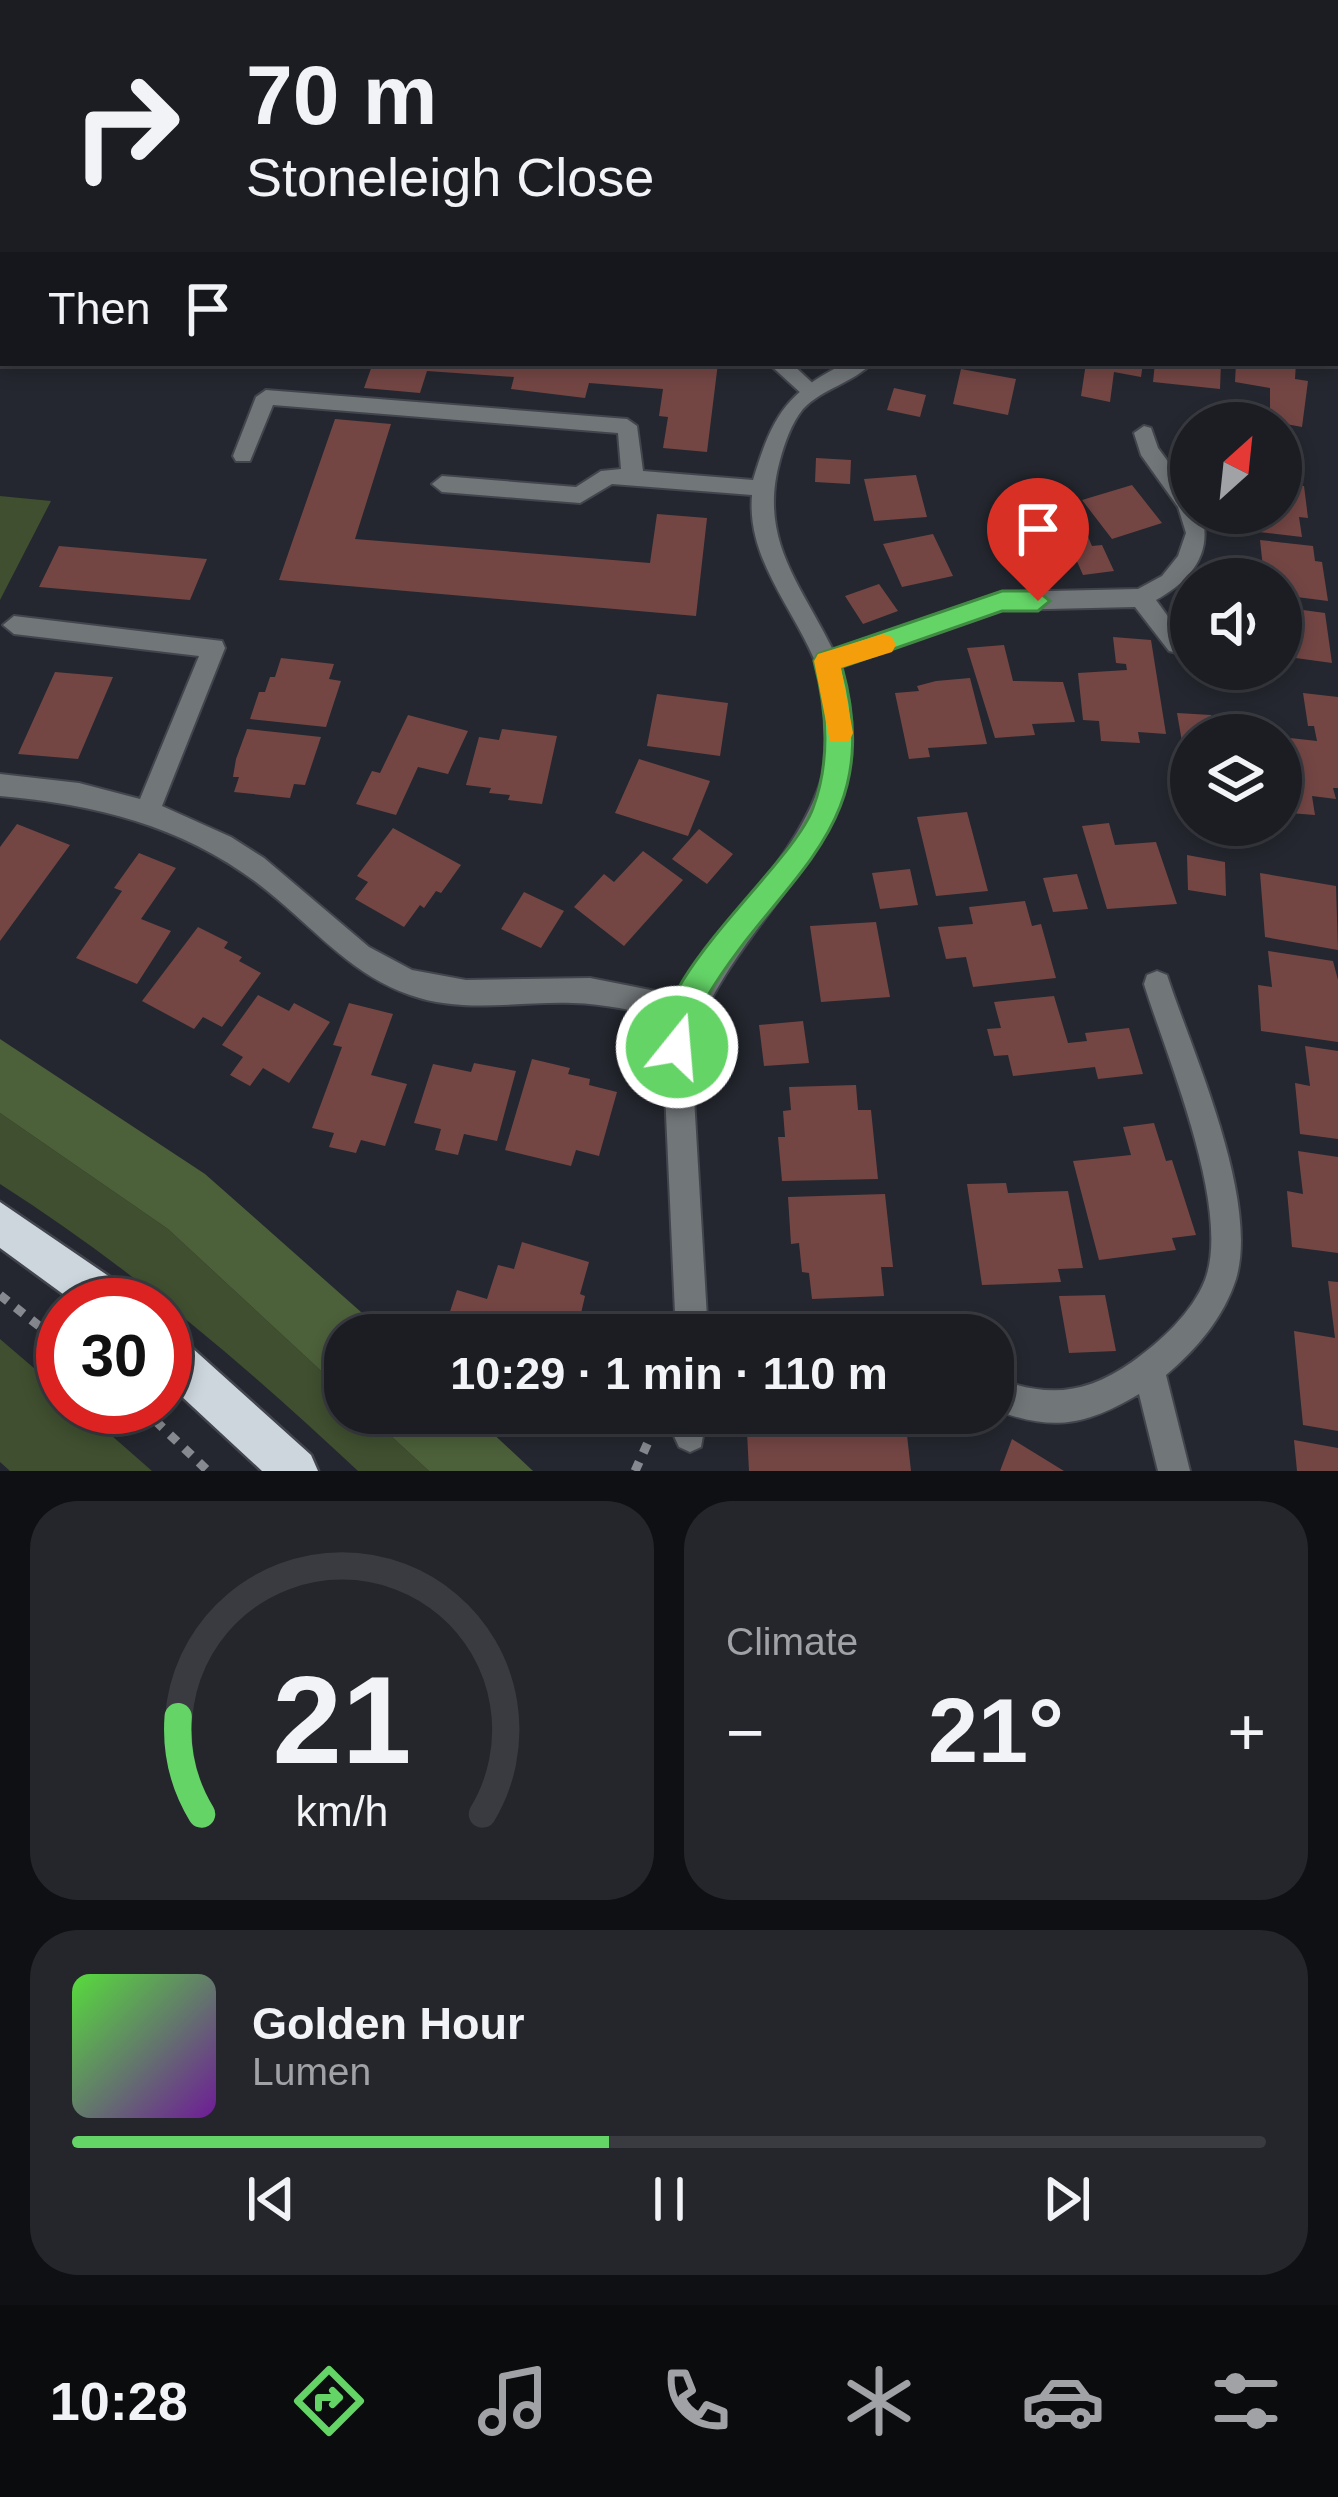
<!DOCTYPE html>
<html lang="en">
<head>
<meta charset="utf-8">
<style>
	body { margin:0; font-family:Helvetica,sans-serif; background:#24262b; color:#f1f3f6; height:100vh; display:flex; flex-direction:column; font-size:45px; white-space:nowrap }
	* { box-sizing:border-box; margin:0 }
	p { font-size:39px; color:#a0a2a6 }
	.icon { flex:none; width:66px; height:66px; fill:none; stroke:currentColor; stroke-width:2; stroke-linecap:round; stroke-linejoin:round }
	.map { position:relative; height:1471px; overflow:hidden }
	.panel { display:flex; flex-direction:column; gap:30px; padding:30px; background:#0f1013; flex:1 }
	.panel>* { flex:none }
	.banner { position:absolute; left:0px; top:0px; width:1338px; height:366px; box-shadow:0 6px 18px #0003,0 0 0 3px #393b41; background:#1b1d23; color:#f1f3f6; overflow:hidden }
	.needle { width:78px; rotate:27deg }
	.fabs { position:absolute; left:1170px; top:402px; display:grid; gap:24px }
	.fabs a { display:grid; place-items:center; width:132px; height:132px; border-radius:50%; background:#1b1d23; box-shadow:0 6px 18px #0003,0 0 0 3px #393b41; font-size:60px }
	.speed { position:absolute; left:36px; top:1278px; display:flex; gap:24px; font-size:60px; font-weight:700; text-align:center }
	.speed>* { display:grid; place-content:center; width:156px; height:156px; border-radius:50%; background:#1b1d23; box-shadow:0 6px 18px #0003,0 0 0 3px #393b41; line-height:1 }
	.speed .limit { border:18px solid #d22; background:#fff; color:#111 }
	.pin { position:absolute; display:grid; place-items:center; width:102px; height:102px; color:#fff; margin:-123px -51px; border-radius:50% 50% 50% 0; rotate:-45deg; box-shadow:0 0 12px #0007 }
	.pin .icon { rotate:45deg }
	.me { position:absolute; width:132px; margin:-66px; rotate:17deg; stroke-linejoin:round; filter:drop-shadow(0 0 9px #0008) }
	.turn { display:flex; align-items:center; gap:42px; height:252px; padding:0 48px; font-size:54px }
	.turn .icon { width:156px; height:156px; stroke-width:2.5 }
	.turn b { display:block; font-size:84px; line-height:102px }
	.then { display:flex; align-items:center; height:114px; padding:0 48px; background:#0003; gap:24px; font-size:45px }
	.big { font-size:90px; font-weight:700; line-height:1.1 }
	.panel .tile { flex:1; display:flex; flex-direction:column; justify-content:center; gap:18px; min-width:0; padding:0 42px; border-radius:48px; background:#24262b }
	.panel .dial { align-items:center; gap:0 }
	.dial svg { height:312px; overflow:visible; fill:none; stroke:#393b41; stroke-width:7; stroke-linecap:round; text-anchor:middle }
	.dial text { fill:#f1f3f6; stroke:none }
	.song { display:flex; align-items:center; gap:36px }
	.cover { width:144px; height:144px; border-radius:18px; background:linear-gradient(135deg,hsl(110 70% 55%),hsl(280 70% 35%)) }
	.played { height:12px; border-radius:6px; background:linear-gradient(90deg,#64d467 45%,#393b41 45%) }
	.keys { display:flex; justify-content:space-around; direction:ltr }
	.heat { display:flex; justify-content:space-between; align-items:center; font-size:66px; direction:ltr }
	.panel .tiles { flex:1; display:grid; gap:30px; grid-template-columns:1fr 1fr }
	.tile:last-child { grid-column:span 2 }
	.trip { position:absolute; left:324px; top:1314px; width:690px; height:120px; border-radius:48px; background:#1b1d23; box-shadow:0 6px 18px #0003,0 0 0 3px #393b41; font-weight:700; line-height:120px; text-align:center }
	.tabs { display:flex; height:192px; justify-content:space-around; align-items:center; background:#0b0c0e; color:#a0a2a6 }
	.tabs .icon { width:84px; height:84px }
	.tabs .current { color:#64d467 }
	.tabs b { font-size:54px; color:#f1f3f6 }
	.map>svg:first-child { display:block }
	.green { fill:#3f4f2f }
	.forest { fill:#4c603a }
	.building { fill:#734644 }
	.lines { fill:none; stroke-linecap:round; stroke-linejoin:round }
	.service-casing { stroke:#42454d; stroke-width:4 }
	.minor-casing { stroke:#42454d; stroke-width:4 }
	.tertiary-casing { stroke:#42454d; stroke-width:4 }
	.trunk-casing { stroke:#42454d; stroke-width:5 }
	.path { stroke:#86898f; stroke-width:9; stroke-dasharray:10 10; stroke-linecap:butt }
	.service { fill:#717679; fill-rule:evenodd }
	.minor { fill:#717679; fill-rule:evenodd }
	.tertiary { fill:#717679; fill-rule:evenodd }
	.trunk { fill:#ccd6dc; fill-rule:evenodd }
	.route { fill:#64d467; stroke:#418a43; stroke-width:3 }
	.slow { fill:#f59e0b }
</style>
</head>
<body>
<div class="map">
<svg width="1338" height="1471" viewBox="0 0 1338 1471">
	<rect width="100%" height="100%" fill="#24272f"/>
	<!-- green -->
	<path class="green" d="M0 496 51 501 0 600Z
		M0 1113 168 1229 345 1393V1413H366L429 1471H358C247 1367 129 1266 0 1184Z
		M0 1339 63 1393V1407H79L152 1471H10L0 1462Z"/>
	<!-- forest -->
	<path class="forest" d="M0 1039 205 1174 387 1335H345V1393L168 1229 0 1113Z
		M366 1413H471L533 1471H429Z"/>
	<!-- building -->
	<path class="building" d="M373 363H718L707 452 663 448 668 417 659 416 663 389 589 383 585 398 511 389 514 377 427 371 420 393 364 388Z
		M1086 363H1143L1141 377 1114 372 1110 402 1081 396Z
		M1155 363H1221L1220 389 1153 382Z
		M1236 363H1296L1295 379 1308 381 1302 427 1270 421V388L1235 382Z
		M961 369 1016 379 1008 415 953 404Z
		M894 388 926 395 920 417 887 410Z
		M335 419 391 424 355 539 650 563 657 514 707 518 696 616 279 580Z
		M1281 435 1287 436 1293 477 1281 476Z
		M816 458 851 460 850 484 815 482Z
		M916 475 927 517 874 521 864 479Z
		M1281 484 1304 486 1308 518 1299 517 1302 537 1250 531 1248 513H1281Z
		M1132 485 1162 523 1112 539 1082 500Z
		M1075 507 1092 546 1102 545 1114 571 1083 575 1068 541 1030 546 1018 515Z
		M933 534 953 576 902 587 883 544Z
		M1260 540 1313 546 1315 561 1322 562 1328 601 1281 595V579H1252L1251 566 1263 568Z
		M59 546 207 559 190 600 39 587Z
		M879 584 898 611 863 624 845 596Z
		M1281 607 1325 613 1332 663 1281 656Z
		M1113 637 1151 640 1166 734 1138 732 1140 743 1101 741 1099 721 1083 720 1078 673 1127 670 1126 664 1116 663Z
		M1004 645 1013 681 1063 682 1075 722 1032 724 1035 735 995 738 967 648Z
		M281 658 334 664 329 679 341 681 326 727 250 719 259 692H265L270 677H275Z
		M55 672 113 677 78 759 18 754Z
		M970 678 987 744 928 748 930 757 909 759 895 693 919 691 917 686 936 681Z
		M1303 693 1338 697V788H1333L1336 799 1312 796 1315 815 1289 813 1281 764V737L1317 741 1314 726H1308Z
		M657 694 728 703 720 756 647 746Z
		M1177 713 1211 715 1213 721 1257 729 1258 735H1191L1189 782Z
		M408 715 468 731 448 774 418 767 396 815 356 804 372 771 380 773Z
		M247 729 321 737 305 785 294 784 290 798 234 792 239 777H233L236 759Z
		M502 729 557 736 542 804 508 800 510 795 489 793 491 788 466 785 479 737 499 740Z
		M639 759 710 781 688 836 615 813Z
		M967 812 988 891 936 896 917 817Z
		M1109 823 1115 845 1156 842 1177 904 1107 909 1082 826Z
		M17 824 70 845 0 941V847Z
		M393 828 461 865 441 893 436 891 424 908 420 905 404 927 355 899 368 882 357 876Z
		M699 829 733 854 707 884 672 859Z
		M643 851 683 880 624 946 574 907 604 874 614 882Z
		M139 853 176 868 141 919 171 931 137 984 76 958 122 891 114 888Z
		M1187 855 1225 862 1226 896 1188 890Z
		M910 869 918 905 880 909 872 873Z
		M1260 873 1336 886 1338 950 1265 937Z
		M1077 874 1088 909 1053 912 1043 878Z
		M524 892 564 911 541 948 501 929Z
		M1025 901 1032 926 1041 924 1056 978 973 987 966 957 946 959 938 927 973 924 969 907Z
		M876 922 890 997 821 1002 810 926Z
		M198 927 228 942 224 948 242 957 239 961 261 973 222 1027 203 1017 194 1029 142 1001Z
		M1268 951 1333 961 1338 980V1042L1261 1031 1258 985 1272 987Z
		M258 995 289 1011 294 1003 330 1022 289 1083 263 1068 250 1086 230 1075 243 1057 222 1045Z
		M1054 996 1068 1043 1087 1041 1085 1033 1129 1028 1143 1074 1098 1079 1095 1067 1013 1076 1008 1055 994 1056 987 1029 1001 1028 994 1002Z
		M349 1003 393 1014 371 1075 407 1084 385 1146 361 1140 356 1153 329 1147 334 1133 312 1128 342 1047 333 1045Z
		M803 1021 809 1063 764 1066 759 1025Z
		M1305 1046 1338 1051V1139L1300 1134 1295 1083 1310 1086Z
		M532 1059 570 1068 568 1074 590 1079 589 1085 617 1092 599 1156 576 1150 571 1166 505 1150Z
		M474 1063 516 1071 497 1141 464 1134 458 1155 435 1150 441 1129 414 1123 433 1064 471 1072Z
		M856 1085 858 1110H871L878 1179 782 1181 778 1137H785L783 1111 791 1110 789 1087Z
		M1154 1123 1166 1161 1172 1160 1196 1235 1172 1238 1176 1250 1099 1260 1073 1161 1131 1155 1123 1127Z
		M1298 1151 1338 1157V1253L1292 1247 1287 1191 1303 1194Z
		M1006 1183 1008 1193 1068 1191 1083 1268 1058 1269 1061 1282 982 1285 967 1184Z
		M885 1194 893 1267H881L884 1296 812 1299 809 1273 802 1272 799 1243 791 1244 788 1197Z
		M522 1242 589 1262 580 1294 585 1296 579 1322 584 1325 582 1335 443 1333 457 1290 487 1299 498 1265 514 1269Z
		M1328 1281 1338 1282V1431L1303 1425 1294 1331 1335 1338Z
		M1105 1295 1116 1351 1069 1353 1059 1296Z
		M746 1413H815L816 1420H850L851 1428 906 1426 911 1471H749Z
		M1012 1439 1064 1471H1000Z
		M1294 1440 1338 1448V1471H1297Z"/>
	<g class="lines">
		<!-- service casing -->
		<g class="service-casing">
			<path id="service" d="M768 363H791L820 390 810 397 803 395Z"/>
		</g>
		<!-- minor casing -->
		<g class="minor-casing">
			<path id="minor" d="M298 0H315L296 3Z
				M838 0H856L836 3Z
				M1335 32 1338 33V43L1335 42Z
				M0 254H3V266H0Z
				M846 363H872C853 383 823 388 803 409 791 424 785 442 780 460 758 539 800 583 833 650L1002 592 1138 589 1162 576 1178 556 1186 533 1178 507 1141 455 1134 433 1144 426 1151 428 1158 448 1191 493V513H1201C1214 553 1190 581 1156 600L1188 644 1177 653 1169 651 1135 607 1002 610 840 666C895 833 735 907 691 1047L708 1335H676L663 1047 672 1020C640 1012 607 1004 573 1003 518 1001 463 1014 410 995 355 976 321 936 277 899 197 830 104 805 0 796V774L79 783 140 799 199 656 14 634 3 625 14 616 222 641 225 648 162 806 231 837 264 858 369 947 412 970 466 980 590 978 681 996C745 883 881 794 809 648 785 598 747 553 752 495L612 484 580 503 442 492 432 484 442 476 576 487 601 471 621 469 618 433 273 405 250 461H236L233 456 256 397 266 390 627 419 637 426 643 471 753 480C772 417 786 392 846 363Z
				M1157 971 1167 975 1170 984C1196 1060 1259 1201 1236 1279 1224 1317 1196 1350 1166 1375L1190 1471H1158L1139 1394C1085 1426 1052 1432 993 1409V1377C1046 1398 1085 1395 1132 1362 1160 1342 1192 1313 1205 1280 1232 1209 1166 1055 1144 984L1147 975Z
				M675 1413H707L701 1447 690 1452 679 1447 674 1436Z"/>
		</g>
		<!-- tertiary casing -->
		<g class="tertiary-casing">
			<path id="tertiary" d="M0 172H3V182H0Z
				M1335 270H1338V282H1335Z"/>
		</g>
		<!-- trunk casing -->
		<g class="trunk-casing">
			<path id="trunk" d="M0 1202 129 1290 135 1305H78L0 1248Z
				M165 1330 180 1337 311 1455 318 1471H262L165 1381Z"/>
		</g>
		<!-- path -->
		<path class="path" d="M0 1295 63 1345
			M141 1407 208 1471
			M635 1471 654 1429"/>
		<!-- service -->
		<use href="#service" class="service"/>
		<!-- minor -->
		<use href="#minor" class="minor"/>
		<!-- tertiary -->
		<use href="#tertiary" class="tertiary"/>
		<!-- trunk -->
		<use href="#trunk" class="trunk"/>
	</g>
	<!-- route -->
	<path class="route" d="M1002 591H1038L1050 601 1038 611H1002L842 667C887 832 779 875 707 997 696 1016 697 1038 688 1058L677 1063 666 1058C636 988 791 869 813 808 831 760 827 710 814 661L818 654Z"/>
	<!-- slow -->
	<path class="slow" d="M883 634 892 637 896 645 892 652 841 668 853 733 849 742H830L814 661 818 654Z"/>
</svg>
<div class="fabs">
<a><svg class="needle" viewBox="-14 -14 28 28"><path d="M0-13l5 13h-10z" fill="#e53935"/><path d="M0 13l5-13h-10z" fill="#a0a2a6"/></svg></a>
<a><svg class="icon" aria-label="sound" viewBox="0 0 24 24"><path d="M4 9h4l5-4v14l-5-4H4zM17 9q2 3 0 6"/></svg></a>
<a><svg class="icon" aria-label="layers" viewBox="0 0 24 24"><path d="M12 4l9 5-9 5-9-5zM3 14l9 5 9-5"/></svg></a>
</div>
<div class="speed"><div class="limit">30</div></div>
<div class="pin" style="left:1038px;top:601px;background:#d93025"><svg class="icon" aria-label="arrive" viewBox="0 0 24 24"><path d="M6 21V4h12l-3 4 3 4H6"/></svg></div>
<svg class="me" style="left:677px;top:1047px" viewBox="-20 -20 40 40"><circle r="17" fill="#64d467" stroke="#fff" stroke-width="3"/><path d="M0-11L8 9 0 5-8 9z" fill="#fff"/></svg>
<div class="trip">10:29 · 1 min · 110 m</div>
<div class="banner">
<div class="turn"><svg class="icon" aria-label="right" viewBox="0 0 24 24"><path d="M7 20v-9h11M14 6l5 5-5 5"/></svg><div><b>70 m</b>Stoneleigh Close</div></div>
<div class="then">Then<svg class="icon" aria-label="arrive" viewBox="0 0 24 24"><path d="M6 21V4h12l-3 4 3 4H6"/></svg></div>
</div>
</div>
<section class="panel">
<div class="tiles">
<div class="tile dial"><svg viewBox="0 0 100 80">
<path d="M14 69A42 42 0 1 1 86 69"/>
<path d="M14 69A42 42 0 0 1 8 44" stroke="#64d467"/>
<text x="50" y="56" font-size="32" font-weight="700">21</text>
<text x="50" y="72" font-size="11">km/h</text>
</svg></div>
<div class="tile"><p>Climate</p>
<div class="heat"><a>−</a><b class="big">21°</b><a>+</a></div>
</div>
<div class="tile">
<div class="song"><i class="cover"></i><div><b>Golden Hour</b><p>Lumen</p></div></div>
<div class="played"></div>
<div class="keys"><svg class="icon" aria-label="previous" viewBox="0 0 24 24"><path d="M18 5L8 12l10 7zM5 5v14"/></svg><svg class="icon" aria-label="pause" viewBox="0 0 24 24"><path d="M8 5v14M16 5v14"/></svg><svg class="icon" aria-label="next" viewBox="0 0 24 24"><path d="M6 5l10 7-10 7zM19 5v14"/></svg></div>
</div>
</div>
</section>
<nav class="tabs">
<b>10:28</b>
<svg class="icon current" aria-label="directions" viewBox="0 0 24 24"><path d="M12 3l9 9-9 9-9-9zM9 14v-3h6M13 9l2 2-2 2"/></svg>
<svg class="icon" aria-label="music" viewBox="0 0 24 24"><path d="M9 18V5l10-2v13"/><circle cx="6" cy="18" r="3"/><circle cx="16" cy="16" r="3"/></svg>
<svg class="icon" aria-label="phone" viewBox="0 0 24 24"><path d="M5 4h4l2 5-3 2q2 4 5 5l2-3 5 2v4C11 20 4 13 5 4z"/></svg>
<svg class="icon" aria-label="climate" viewBox="0 0 24 24"><path d="M12 3v18M4 7l16 10M4 17L20 7"/></svg>
<svg class="icon" aria-label="car" viewBox="0 0 24 24"><path d="M5 17H2v-5l4-1 3-4h7l3 4 3 1v5h-3M9 17h6M6 11h13"/><circle cx="7" cy="17" r="2"/><circle cx="17" cy="17" r="2"/></svg>
<svg class="icon" aria-label="filters" viewBox="0 0 24 24"><path d="M4 7h16M4 17h16"/><circle cx="9" cy="7" r="2"/><circle cx="15" cy="17" r="2"/></svg>
</nav>
</body>
</html>
